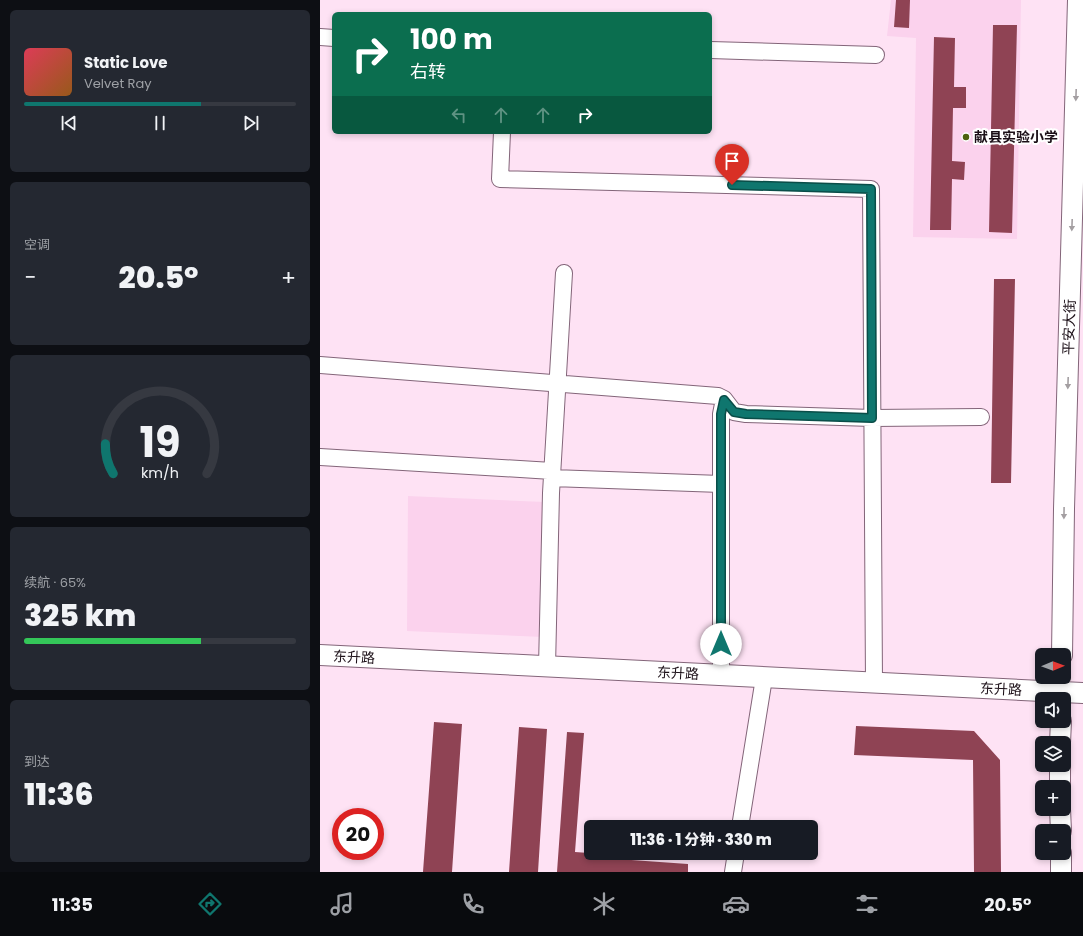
<!DOCTYPE html>
<html lang="zh">
<head>
<meta charset="utf-8">
<style>
	body { margin:0; font-family:Poppins,"Noto Sans SC",sans-serif; background:#242831; color:#f1f3f6; height:100vh; display:flex; flex-direction:column; font-size:15px; white-space:nowrap }
	* { box-sizing:border-box; margin:0 }
	p { font-size:13px; color:#9ea1a6 }
	.icon { flex:none; width:22px; height:22px; fill:none; stroke:currentColor; stroke-width:2; stroke-linecap:round; stroke-linejoin:round }
	.map { position:relative; flex:1; overflow:hidden }
	.drawer { display:flex; flex-direction:column; gap:10px; padding:10px; background:#0d0f14; width:320px }
	.drawer>* { flex:none }
	.banner { position:absolute; left:12px; top:12px; width:380px; height:122px; border-radius:6px; box-shadow:0 2px 6px #0003; background:#0b6e4f; color:#fff; overflow:hidden }
	.needle { width:26px; rotate:89deg }
	.buttons { position:absolute; left:715px; top:648px; display:grid; gap:8px }
	.buttons a { display:grid; place-items:center; width:36px; height:36px; border-radius:6px; background:#171b24; box-shadow:0 2px 6px #0003; font-size:20px }
	.speed { position:absolute; left:12px; top:808px; display:flex; gap:8px; font-size:20px; font-weight:700; text-align:center }
	.speed>* { display:grid; place-content:center; width:52px; height:52px; border-radius:50%; background:#171b24; box-shadow:0 2px 6px #0003; line-height:1 }
	.speed .limit { border:6px solid #d22; background:#fff; color:#111 }
	.pin { position:absolute; display:grid; place-items:center; width:34px; height:34px; color:#fff; margin:-41px -17px; border-radius:50% 50% 50% 0; rotate:-45deg; box-shadow:0 0 4px #0007 }
	.pin .icon { rotate:45deg }
	.me { position:absolute; width:44px; margin:-22px; rotate:0deg; stroke-linejoin:round; filter:drop-shadow(0 0 3px #0008) }
	.turn { display:flex; align-items:center; gap:14px; height:84px; padding:0 12px; font-size:18px }
	.turn .icon { width:52px; height:52px; stroke-width:2.5 }
	.turn b { display:block; font-size:28px; line-height:34px }
	.lanes { display:flex; align-items:center; height:38px; padding:0 12px; background:#0003; justify-content:center; gap:20px; direction:ltr }
	.lanes .off { opacity:.35 }
	.big { font-size:30px; font-weight:800; line-height:1.1 }
	.drawer .widget { flex:1; display:flex; flex-direction:column; justify-content:center; gap:6px; min-width:0; padding:0 14px; border-radius:6px; background:#242831 }
	.drawer .dial { align-items:center; gap:0 }
	.dial svg { height:104px; overflow:visible; fill:none; stroke:#363941; stroke-width:7; stroke-linecap:round; text-anchor:middle }
	.dial text { fill:#f1f3f6; stroke:none }
	.song { display:flex; align-items:center; gap:12px }
	.cover { width:48px; height:48px; border-radius:6px; background:linear-gradient(135deg,hsl(350 70% 55%),hsl(30 70% 35%)) }
	.played { height:4px; border-radius:2px; background:linear-gradient(90deg,#0f766e 65%,#363941 65%) }
	.keys { display:flex; justify-content:space-around; direction:ltr }
	.heat { display:flex; justify-content:space-between; align-items:center; font-size:22px; direction:ltr }
	.charge { height:6px; border-radius:3px; background:linear-gradient(90deg,#34c759 65%,#363941 0) }
	.trip { position:absolute; left:264px; top:820px; width:234px; height:40px; border-radius:6px; background:#171b24; box-shadow:0 2px 6px #0003; font-weight:800; line-height:40px; text-align:center }
	.tab-bar { display:flex; height:64px; justify-content:space-around; align-items:center; background:#090b0e; color:#9ea1a6 }
	.tab-bar .icon { width:28px; height:28px }
	.tab-bar .selected { color:#0f766e }
	.tab-bar b { font-size:18px; color:#f1f3f6 }
	main { display:flex; flex:1; min-height:0 }
	.map>svg:first-child { display:block }
	.built { fill:#fbd2ed }
	.building { fill:#8f4354 }
	.lines { fill:none; stroke-linecap:round; stroke-linejoin:round }
	.minor-casing { stroke:#836579; stroke-width:18 }
	.major-casing { stroke:#836579; stroke-width:22 }
	.minor { stroke:#fff; stroke-width:16 }
	.major { stroke:#fff; stroke-width:20 }
	.oneway { fill:#a49fa2 }
	.route-casing { stroke:#0a4d48; stroke-width:10 }
	.route { stroke:#0f766e; stroke-width:7 }
	.poi-dot { fill:#4d620d; stroke:#fff; stroke-width:1.5 }
	.labels { text-anchor:middle; dominant-baseline:central; stroke-width:4; stroke-linejoin:round; paint-order:stroke }
	.poi-label { font-size:14px; font-weight:bold; fill:#1b0f17; stroke:#fff; text-anchor:start }
	.street-label { font-size:14px; fill:#1b0f17; stroke:#fff }
</style>
</head>
<body>
<main>
<section class="drawer">
<div class="widget">
<div class="song"><i class="cover"></i><div><b>Static Love</b><p>Velvet Ray</p></div></div>
<div class="played"></div>
<div class="keys"><svg class="icon" aria-label="previous" viewBox="0 0 24 24"><path d="M18 5L8 12l10 7zM5 5v14"/></svg><svg class="icon" aria-label="pause" viewBox="0 0 24 24"><path d="M8 5v14M16 5v14"/></svg><svg class="icon" aria-label="next" viewBox="0 0 24 24"><path d="M6 5l10 7-10 7zM19 5v14"/></svg></div>
</div>
<div class="widget"><p>空调</p>
<div class="heat"><a>−</a><b class="big">20.5°</b><a>+</a></div>
</div>
<div class="widget dial"><svg viewBox="0 0 100 80">
<path d="M14 69A42 42 0 1 1 86 69"/>
<path d="M14 69A42 42 0 0 1 8 46" stroke="#0f766e"/>
<text x="50" y="56" font-size="32" font-weight="700">19</text>
<text x="50" y="72" font-size="11">km/h</text>
</svg></div>
<div class="widget"><p>续航 · 65%</p><b class="big">325 km</b><div class="charge"></div></div>
<div class="widget"><p>到达</p><b class="big">11:36</b></div>
</section>
<div class="map">
<svg width="763" height="872" viewBox="0 0 763 872">
	<rect width="100%" height="100%" fill="#fee2f4"/>
	<!-- built -->
	<path class="built" d="M571 0H701L697 239 593 237 596 38 567 36Z
		M88 496 225 502 223 637 87 631Z"/>
	<!-- building -->
	<path class="building" d="M576 0H590L589 28 574 27Z
		M673 25H697L692 233 669 232Z
		M614 37 635 38 634 87H646V108H633L632 161 645 162 644 180 632 179 631 230H610Z
		M674 279H695L691 483H671Z
		M114 722 142 724 132 872H103Z
		M536 726 654 731 680 760 681 872H654L653 760 534 755Z
		M199 727 227 729 218 872H189Z
		M247 732 264 733 255 852 283 854V858L368 864V872H237Z"/>
	<g class="lines">
		<!-- minor casing -->
		<g class="minor-casing">
			<path id="minor" d="M0 37 14 38
				M390 50 556 55
				M182 132 180 179 551 189 554 683
				M0 365 398 396 404 399 414 412 426 414 552 418 661 417
				M0 457 232 471
				M232 478 401 484
				M227 667 231 493 244 273
				M401 676V414L404 399
				M420 827 444 678
				M413 872 416 853"/>
		</g>
		<!-- major casing -->
		<g class="major-casing">
			<path id="major" d="M0 655 763 693
				M742 655 744 509 758 0
				M740 743 741 721
				M740 787V765
				M740 809 741 831
				M741 853V872"/>
		</g>
		<!-- minor -->
		<use href="#minor" class="minor"/>
		<!-- major -->
		<use href="#major" class="major"/>
	</g>
	<!-- one-way arrows -->
	<defs><path id="oneway-solid" d="M-6-.8H1V-3.2L6.5 0L1 3.2V.8H-6Z"/></defs>
	<g class="oneway">
		<use href="#oneway-solid" transform="translate(756 95) rotate(92)"/>
		<use href="#oneway-solid" transform="translate(752 225) rotate(92)"/>
		<use href="#oneway-solid" transform="translate(748 383) rotate(92)"/>
		<use href="#oneway-solid" transform="translate(744 513) rotate(91)"/>
	</g>
	<g class="lines">
		<!-- route casing -->
		<g class="route-casing">
			<path id="route" d="M401 644V414L404 400 414 412 426 414 552 418 551 189 412 185"/>
		</g>
		<!-- route -->
		<use href="#route" class="route"/>
	</g>
	<!-- markers -->
	<circle class="poi-dot" cx="646" cy="137" r="4"/>
	<g class="labels">
		<!-- poi labels -->
		<g class="poi-label">
			<text x="654" y="137">献县实验小学</text>
		</g>
		<!-- street labels -->
		<g class="street-label">
			<text transform="translate(749 327) rotate(-88)">平安大街</text>
			<text transform="translate(34 657) rotate(3)">东升路</text>
			<text transform="translate(358 673) rotate(3)">东升路</text>
			<text transform="translate(681 689) rotate(3)">东升路</text>
		</g>
	</g>
</svg>
<div class="buttons">
<a><svg class="needle" viewBox="-14 -14 28 28"><path d="M0-13l5 13h-10z" fill="#e53935"/><path d="M0 13l5-13h-10z" fill="#9ea1a6"/></svg></a>
<a><svg class="icon" aria-label="sound" viewBox="0 0 24 24"><path d="M4 9h4l5-4v14l-5-4H4zM17 9q2 3 0 6"/></svg></a>
<a><svg class="icon" aria-label="layers" viewBox="0 0 24 24"><path d="M12 4l9 5-9 5-9-5zM3 14l9 5 9-5"/></svg></a>
<a>+</a>
<a>−</a>
</div>
<div class="speed"><div class="limit">20</div></div>
<div class="pin" style="left:412px;top:185px;background:#d93025"><svg class="icon" aria-label="arrive" viewBox="0 0 24 24"><path d="M6 21V4h12l-3 4 3 4H6"/></svg></div>
<svg class="me" style="left:401px;top:644px" viewBox="-20 -20 40 40"><circle r="19" fill="#fff"/><path d="M0-13L10 11 0 6-10 11z" fill="#0f766e"/></svg>
<div class="trip">11:36 · 1 分钟 · 330 m</div>
<div class="banner">
<div class="turn"><svg class="icon" aria-label="right" viewBox="0 0 24 24"><path d="M7 20v-9h11M14 6l5 5-5 5"/></svg><div><b>100 m</b>右转</div></div>
<div class="lanes"><svg class="icon off" aria-label="left" viewBox="0 0 24 24"><path d="M17 20v-9H6M10 6l-5 5 5 5"/></svg><svg class="icon off" aria-label="ahead" viewBox="0 0 24 24"><path d="M12 20V5M6 11l6-6 6 6"/></svg><svg class="icon off" aria-label="ahead" viewBox="0 0 24 24"><path d="M12 20V5M6 11l6-6 6 6"/></svg><svg class="icon" aria-label="right" viewBox="0 0 24 24"><path d="M7 20v-9h11M14 6l5 5-5 5"/></svg></div>
</div>
</div>
</main>
<nav class="tab-bar">
<b>11:35</b>
<svg class="icon selected" aria-label="directions" viewBox="0 0 24 24"><path d="M12 3l9 9-9 9-9-9zM9 14v-3h6M13 9l2 2-2 2"/></svg>
<svg class="icon" aria-label="music" viewBox="0 0 24 24"><path d="M9 18V5l10-2v13"/><circle cx="6" cy="18" r="3"/><circle cx="16" cy="16" r="3"/></svg>
<svg class="icon" aria-label="phone" viewBox="0 0 24 24"><path d="M5 4h4l2 5-3 2q2 4 5 5l2-3 5 2v4C11 20 4 13 5 4z"/></svg>
<svg class="icon" aria-label="climate" viewBox="0 0 24 24"><path d="M12 3v18M4 7l16 10M4 17L20 7"/></svg>
<svg class="icon" aria-label="car" viewBox="0 0 24 24"><path d="M5 17H2v-5l4-1 3-4h7l3 4 3 1v5h-3M9 17h6M6 11h13"/><circle cx="7" cy="17" r="2"/><circle cx="17" cy="17" r="2"/></svg>
<svg class="icon" aria-label="filters" viewBox="0 0 24 24"><path d="M4 7h16M4 17h16"/><circle cx="9" cy="7" r="2"/><circle cx="15" cy="17" r="2"/></svg>
<b>20.5°</b>
</nav>
</body>
</html>
